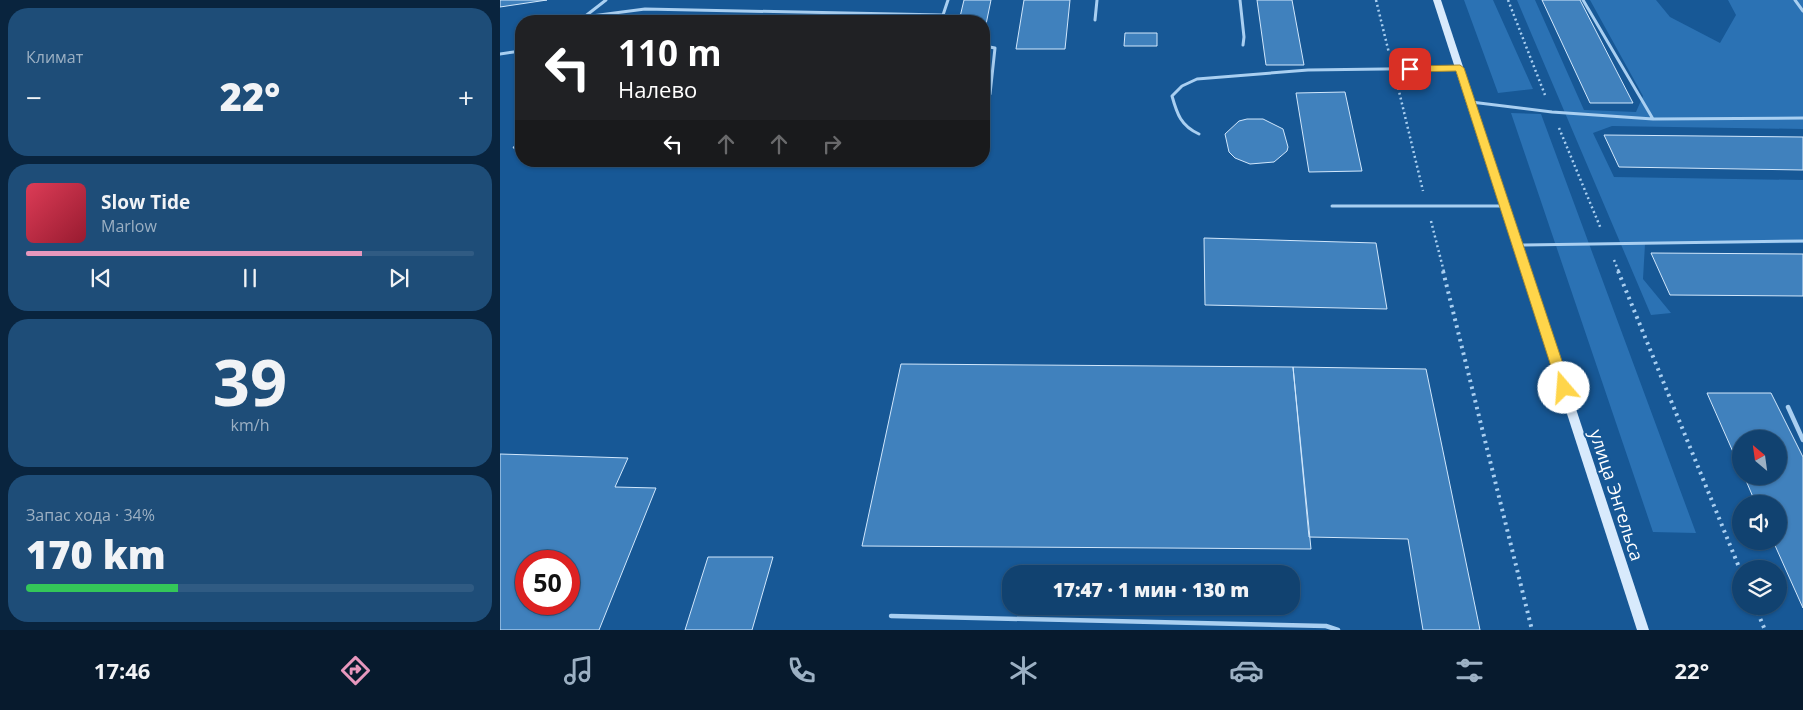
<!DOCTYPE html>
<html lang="ru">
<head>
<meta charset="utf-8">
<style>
	body { margin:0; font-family:"Open Sans",sans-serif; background:#1e4d78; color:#f1f3f6; height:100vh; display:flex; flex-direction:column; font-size:19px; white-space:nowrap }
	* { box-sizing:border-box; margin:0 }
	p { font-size:16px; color:#9cb0c3 }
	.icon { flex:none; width:28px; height:28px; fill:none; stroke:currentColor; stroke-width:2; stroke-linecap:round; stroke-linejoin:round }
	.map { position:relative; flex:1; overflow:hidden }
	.side { display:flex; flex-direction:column; gap:8px; padding:8px; background:#09243e; width:500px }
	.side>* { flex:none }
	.hud { position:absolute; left:15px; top:15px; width:475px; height:152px; border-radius:20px; box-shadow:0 1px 4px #0004,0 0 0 1px #305b83; background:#202124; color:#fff; overflow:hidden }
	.needle { width:32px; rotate:331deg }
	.fabs { position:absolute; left:1232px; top:430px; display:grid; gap:10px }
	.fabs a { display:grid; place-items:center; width:55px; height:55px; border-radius:50%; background:#114270; box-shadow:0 1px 4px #0004,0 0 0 1px #305b83; font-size:25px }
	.speed { position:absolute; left:15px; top:550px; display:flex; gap:10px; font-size:25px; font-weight:700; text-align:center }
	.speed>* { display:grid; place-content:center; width:65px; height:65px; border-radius:50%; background:#114270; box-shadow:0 1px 4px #0004,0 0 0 1px #305b83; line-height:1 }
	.speed .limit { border:8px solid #d22; background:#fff; color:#111 }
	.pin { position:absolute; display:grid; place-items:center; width:42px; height:42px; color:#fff; margin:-21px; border-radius:10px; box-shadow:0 2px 8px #0006 }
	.me { position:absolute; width:55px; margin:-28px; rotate:342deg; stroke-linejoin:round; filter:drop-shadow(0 0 4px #0008) }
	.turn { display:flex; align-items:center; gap:18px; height:105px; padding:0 20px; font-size:22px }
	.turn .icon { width:65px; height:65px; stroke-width:2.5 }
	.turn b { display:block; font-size:35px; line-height:42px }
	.lanes { display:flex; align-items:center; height:48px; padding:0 20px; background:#0003; justify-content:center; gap:25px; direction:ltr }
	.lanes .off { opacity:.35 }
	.big { font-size:38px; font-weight:800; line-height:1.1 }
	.side .tile { flex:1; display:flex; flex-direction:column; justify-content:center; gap:8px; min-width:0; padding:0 18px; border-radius:20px; background:#1e4d78 }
	.side .dial { align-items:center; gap:0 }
	.dial b { font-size:65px; line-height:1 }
	.song { display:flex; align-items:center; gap:15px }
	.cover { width:60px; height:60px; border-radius:8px; background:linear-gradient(135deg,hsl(350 70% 55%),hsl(350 70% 35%)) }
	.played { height:5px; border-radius:2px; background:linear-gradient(90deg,#e797bd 75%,#305b83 75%) }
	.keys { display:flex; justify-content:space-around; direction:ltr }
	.heat { display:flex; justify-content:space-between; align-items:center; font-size:28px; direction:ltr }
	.charge { height:8px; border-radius:4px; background:linear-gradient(90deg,#34c759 34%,#305b83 0) }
	.trip { position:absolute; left:502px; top:565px; width:298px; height:50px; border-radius:20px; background:#114270; box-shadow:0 1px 4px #0004,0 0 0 1px #305b83; font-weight:800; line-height:50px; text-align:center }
	.menu { display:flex; height:80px; justify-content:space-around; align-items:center; background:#071a2d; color:#9cb0c3 }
	.menu .icon { width:35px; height:35px }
	.menu .selected { color:#e797bd }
	.menu b { font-size:22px; color:#f1f3f6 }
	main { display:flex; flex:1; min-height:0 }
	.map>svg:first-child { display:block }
	.green { fill:#2b72b4 }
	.building { fill:#4081bd; stroke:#d1e7fc; fill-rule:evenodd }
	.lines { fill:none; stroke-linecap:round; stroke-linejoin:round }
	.path-far1 { stroke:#a9cff1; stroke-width:2.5; stroke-dasharray:2 3; stroke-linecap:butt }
	.path { stroke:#a9cff1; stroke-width:4; stroke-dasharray:2.5 4.5; stroke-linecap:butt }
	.service-far1 { stroke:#a9cff1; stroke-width:3 }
	.service { stroke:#a9cff1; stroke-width:4.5 }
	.secondary { fill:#d8eafc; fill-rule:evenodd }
	.route { fill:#ffd54a; stroke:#a68a30 }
	.labels { text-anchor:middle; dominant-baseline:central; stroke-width:4; stroke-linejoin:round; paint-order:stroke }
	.street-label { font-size:18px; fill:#fff; stroke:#175896 }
</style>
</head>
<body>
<main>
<section class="side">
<div class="tile"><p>Климат</p>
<div class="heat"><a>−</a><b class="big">22°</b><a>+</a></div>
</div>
<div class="tile">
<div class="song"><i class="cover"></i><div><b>Slow Tide</b><p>Marlow</p></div></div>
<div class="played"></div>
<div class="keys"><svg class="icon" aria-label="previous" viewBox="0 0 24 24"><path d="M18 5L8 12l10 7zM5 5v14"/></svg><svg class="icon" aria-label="pause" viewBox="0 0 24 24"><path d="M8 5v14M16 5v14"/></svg><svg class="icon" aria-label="next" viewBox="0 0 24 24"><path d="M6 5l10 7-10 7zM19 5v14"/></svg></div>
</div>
<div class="tile dial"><b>39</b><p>km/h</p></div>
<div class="tile"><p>Запас хода · 34%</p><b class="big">170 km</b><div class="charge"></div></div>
</section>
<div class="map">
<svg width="1303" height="630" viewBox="0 0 1303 630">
	<rect width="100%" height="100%" fill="#175896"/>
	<!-- green -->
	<path class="green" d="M964 0H993L1033 89 998 93Z
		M1017 0H1035L1084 110 1136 112 1143 96 1090 0H1156L1170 17 1220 43 1236 15 1228 0H1303V129L1112 126 1093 133 1114 177 1303 180V243L1145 244 1143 279 1171 313 1151 315Z
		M1011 113 1041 114 1196 533 1153 532Z"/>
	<!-- building -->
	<path class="building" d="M0 0H47L0 7Z
		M464 0H491L484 34V21H459Z
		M524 0H570L565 49H516Z
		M757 0H792L804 65H766Z
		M1042 0H1080L1133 103H1090Z
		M625 33H657V46H624Z
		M845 92 862 171 809 172 796 93Z
		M747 119H763L783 129 788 147 787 151 774 162 750 164 735 158 729 152 725 134 739 121Z
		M21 135V148H13Z
		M1104 135 1303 137V170L1119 167Z
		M704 238 876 243 887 309 705 305Z
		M1151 253 1303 254V296L1170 295Z
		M401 364 793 367 811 549 362 546Z
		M793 367 926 369 980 630H923L908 539 809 537Z
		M1207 393H1271L1303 457V608L1273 541H1279V504H1256L1244 476H1279V439H1241V470Z
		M0 454 128 458 115 487 156 488 99 630H0ZM26 561H69V604H26Z
		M208 557H273L252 630H185Z"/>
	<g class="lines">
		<!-- path-far1 -->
		<path class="path-far1" d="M876 0 889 53
			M1008 0 1045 95
			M897 83 923 191
			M1059 128 1101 229
			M931 221 944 272
			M1114 260 1119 272"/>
		<!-- path -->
		<path class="path" d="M943 271 1032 630
			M1118 271 1241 572
			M1255 606 1265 630"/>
		<!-- service-far1 -->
		<path class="service-far1" d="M740 0 744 37 743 45
			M1083 0 1153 119
			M1295 0 1303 11
			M84 17 145 9 443 15
			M595 20 597 0
			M79 21 106 0
			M434 21 443 15 448 0
			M484 46 495 48 490 94
			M0 54 21 51
			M971 102 1052 112 1153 119 1303 118
			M699 134C681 126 677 114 672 96L682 86 697 79 808 70 960 68
			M832 206H1003
			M1018 245 1303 241"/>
		<!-- service -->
		<path class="service" d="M1288 407 1303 440
			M391 616 826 626 838 630"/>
		<!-- secondary -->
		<path class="secondary" d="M933 0H941L1149 630H1137Z"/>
	</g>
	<!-- route -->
	<path class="route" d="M960 65 964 68 1071 388 1069 392 1064 394 1060 392 1058 388 956 71 910 72 905 69 910 66Z"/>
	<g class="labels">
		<!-- street labels -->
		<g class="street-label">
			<text transform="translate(1117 495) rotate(72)">улица Энгельса</text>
		</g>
	</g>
</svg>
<div class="fabs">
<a><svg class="needle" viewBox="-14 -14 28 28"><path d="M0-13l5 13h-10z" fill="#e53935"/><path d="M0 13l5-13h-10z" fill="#9cb0c3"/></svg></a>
<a><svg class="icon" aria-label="sound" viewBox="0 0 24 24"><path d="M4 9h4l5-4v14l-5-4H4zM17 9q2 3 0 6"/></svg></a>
<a><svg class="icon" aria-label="layers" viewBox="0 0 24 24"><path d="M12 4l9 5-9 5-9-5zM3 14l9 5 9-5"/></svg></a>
</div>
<div class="speed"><div class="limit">50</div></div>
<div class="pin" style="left:910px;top:69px;background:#d93025"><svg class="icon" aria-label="arrive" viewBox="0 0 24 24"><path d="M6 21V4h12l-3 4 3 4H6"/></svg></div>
<svg class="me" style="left:1064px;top:388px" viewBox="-20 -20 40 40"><circle r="19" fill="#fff"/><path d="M0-13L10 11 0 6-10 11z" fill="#ffd54a"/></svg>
<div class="trip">17:47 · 1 мин · 130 m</div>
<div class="hud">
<div class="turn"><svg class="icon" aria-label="left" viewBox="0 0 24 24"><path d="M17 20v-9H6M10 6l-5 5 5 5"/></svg><div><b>110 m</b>Налево</div></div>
<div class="lanes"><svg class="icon" aria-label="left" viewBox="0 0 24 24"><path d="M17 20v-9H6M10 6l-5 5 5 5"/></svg><svg class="icon off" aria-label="ahead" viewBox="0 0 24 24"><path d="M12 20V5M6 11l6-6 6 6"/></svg><svg class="icon off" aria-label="ahead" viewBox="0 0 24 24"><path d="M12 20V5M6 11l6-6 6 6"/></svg><svg class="icon off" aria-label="right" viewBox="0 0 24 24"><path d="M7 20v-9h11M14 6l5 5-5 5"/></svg></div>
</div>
</div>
</main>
<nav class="menu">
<b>17:46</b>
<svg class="icon selected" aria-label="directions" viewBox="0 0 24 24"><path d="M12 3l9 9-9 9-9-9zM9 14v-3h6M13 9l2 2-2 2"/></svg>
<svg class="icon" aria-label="music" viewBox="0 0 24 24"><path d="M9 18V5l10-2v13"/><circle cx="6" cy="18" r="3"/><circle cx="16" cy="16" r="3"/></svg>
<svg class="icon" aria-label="phone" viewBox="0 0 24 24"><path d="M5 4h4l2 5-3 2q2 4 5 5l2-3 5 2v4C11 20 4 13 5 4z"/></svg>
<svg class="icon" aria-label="climate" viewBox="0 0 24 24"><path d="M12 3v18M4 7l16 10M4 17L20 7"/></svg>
<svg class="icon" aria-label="car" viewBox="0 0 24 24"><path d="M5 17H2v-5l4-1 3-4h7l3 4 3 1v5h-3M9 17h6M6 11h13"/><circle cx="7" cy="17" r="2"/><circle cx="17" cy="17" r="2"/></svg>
<svg class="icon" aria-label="filters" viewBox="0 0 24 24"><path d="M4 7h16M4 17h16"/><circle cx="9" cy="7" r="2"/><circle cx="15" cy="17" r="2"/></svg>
<b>22°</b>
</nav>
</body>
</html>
